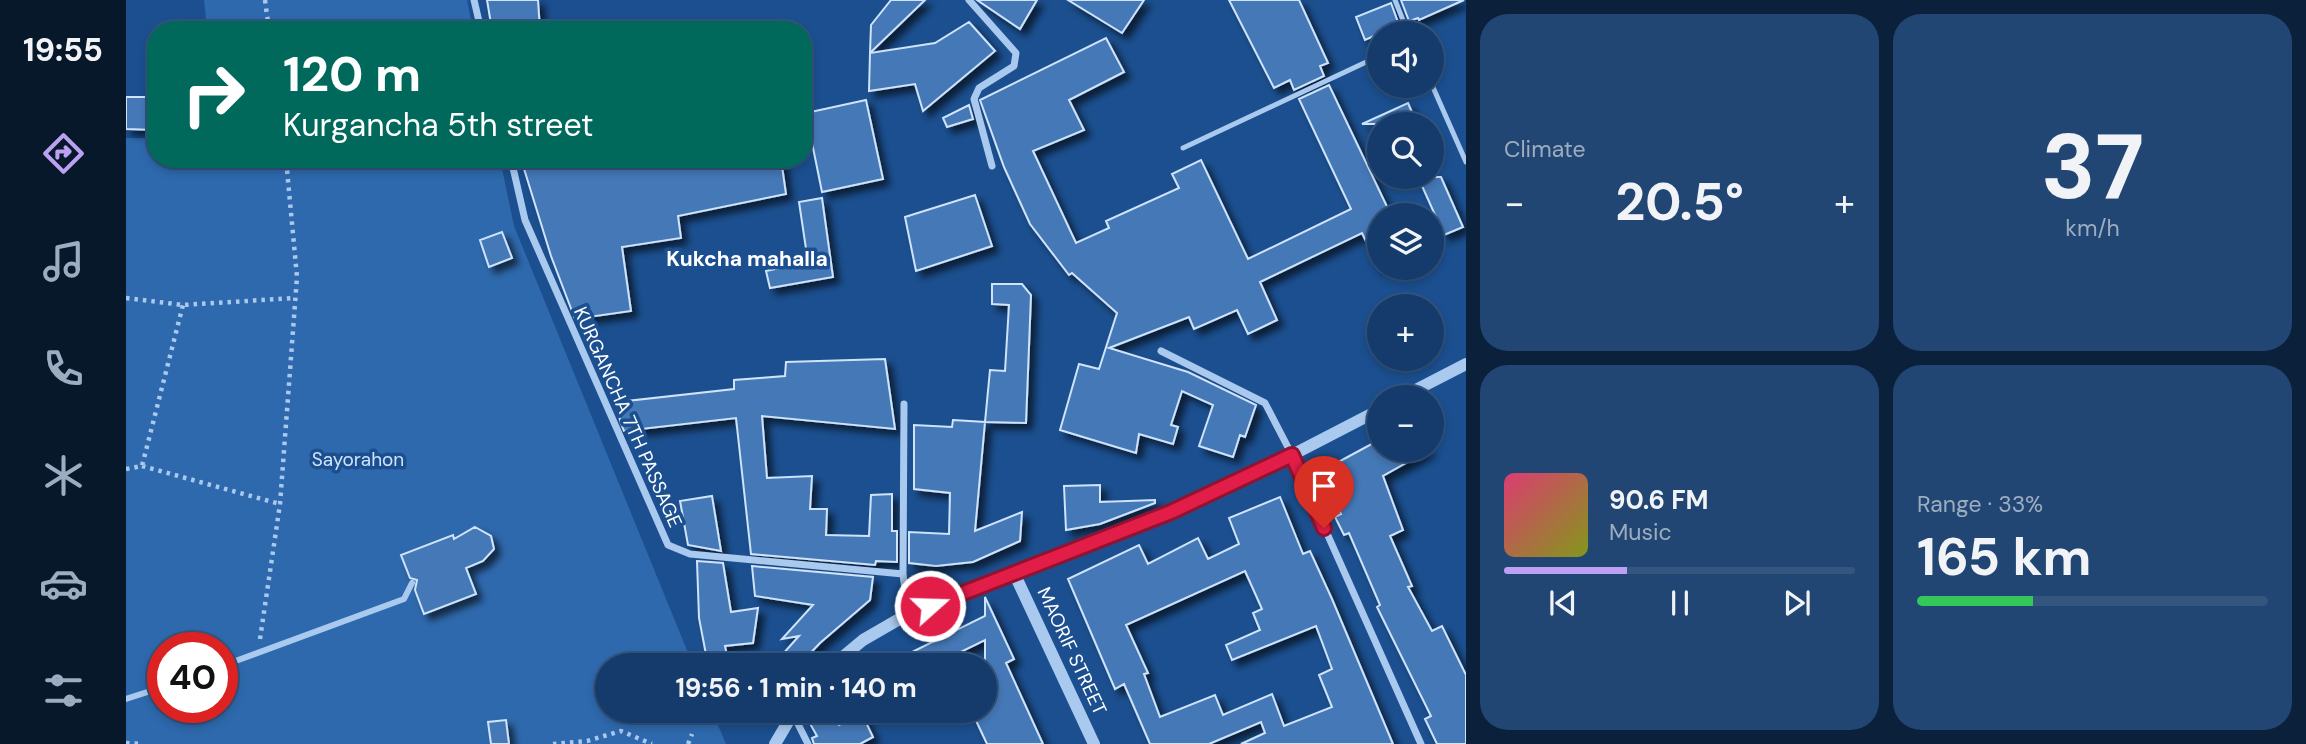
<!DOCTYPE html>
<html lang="en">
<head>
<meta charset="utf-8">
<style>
	body { margin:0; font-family:"DM Sans",sans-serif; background:#214673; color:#f1f3f6; height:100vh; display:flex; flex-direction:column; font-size:26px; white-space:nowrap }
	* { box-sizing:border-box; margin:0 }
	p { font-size:23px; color:#9dadc1 }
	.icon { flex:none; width:38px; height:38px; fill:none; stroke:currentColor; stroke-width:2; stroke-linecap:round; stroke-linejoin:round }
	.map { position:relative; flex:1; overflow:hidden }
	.side { display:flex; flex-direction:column; gap:14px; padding:14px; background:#0b203b; width:840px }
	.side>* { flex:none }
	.banner { position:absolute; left:21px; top:21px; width:665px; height:147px; border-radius:28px; box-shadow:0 4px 10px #0003,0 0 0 2px #33557e; background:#00695c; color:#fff; overflow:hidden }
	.controls { position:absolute; left:1241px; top:21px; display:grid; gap:14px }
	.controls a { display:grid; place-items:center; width:77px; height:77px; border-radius:50%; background:#143b6b; box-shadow:0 4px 10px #0003,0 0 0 2px #33557e; font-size:35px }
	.speed { position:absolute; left:21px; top:632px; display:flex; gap:14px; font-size:35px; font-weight:700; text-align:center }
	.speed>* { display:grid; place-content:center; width:91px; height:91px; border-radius:50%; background:#143b6b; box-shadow:0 4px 10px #0003,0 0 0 2px #33557e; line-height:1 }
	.speed .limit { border:10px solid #d22; background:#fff; color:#111 }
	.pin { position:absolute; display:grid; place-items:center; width:60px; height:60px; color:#fff; margin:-72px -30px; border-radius:50% 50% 50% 0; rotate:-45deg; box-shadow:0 0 7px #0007 }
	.pin .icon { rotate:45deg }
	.me { position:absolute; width:77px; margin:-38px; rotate:70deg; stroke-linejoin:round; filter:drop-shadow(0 0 5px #0008) }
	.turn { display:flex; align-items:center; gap:24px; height:147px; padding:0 21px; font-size:32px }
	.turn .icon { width:91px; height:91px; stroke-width:2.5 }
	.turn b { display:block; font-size:49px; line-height:60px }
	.big { font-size:52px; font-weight:700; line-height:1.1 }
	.side .widget { flex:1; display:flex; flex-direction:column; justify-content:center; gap:10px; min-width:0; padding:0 24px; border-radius:28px; background:#214673 }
	.side .dial { align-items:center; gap:0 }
	.dial b { font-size:91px; line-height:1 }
	.song { display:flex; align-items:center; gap:21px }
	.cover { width:84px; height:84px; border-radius:10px; background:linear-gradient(135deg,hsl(340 70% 55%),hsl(70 70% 35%)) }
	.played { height:7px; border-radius:4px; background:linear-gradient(90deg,#bca0f2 35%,#33557e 35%) }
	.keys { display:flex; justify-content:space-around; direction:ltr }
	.heat { display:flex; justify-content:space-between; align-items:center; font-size:38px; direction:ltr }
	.charge { height:10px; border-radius:5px; background:linear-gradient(90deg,#34c759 33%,#33557e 0) }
	.side .tiles { flex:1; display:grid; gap:14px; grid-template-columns:repeat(2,1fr) }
	.trip { position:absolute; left:469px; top:653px; width:402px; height:70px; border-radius:35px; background:#143b6b; box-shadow:0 4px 10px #0003,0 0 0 2px #33557e; font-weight:700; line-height:70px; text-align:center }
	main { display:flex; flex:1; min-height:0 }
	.tab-bar { display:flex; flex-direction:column; width:126px; justify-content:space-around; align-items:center; background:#08182b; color:#9dadc1 }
	.tab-bar .icon { width:49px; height:49px }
	.tab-bar .selected { color:#bca0f2 }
	.tab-bar b { font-size:32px; color:#f1f3f6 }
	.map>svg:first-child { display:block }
	.green { fill:#2e69ad; fill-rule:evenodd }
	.building { fill:#4478b7; stroke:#cfe3fa; stroke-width:2; fill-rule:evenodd; filter:url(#shadow) }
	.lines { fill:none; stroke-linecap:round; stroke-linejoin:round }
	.path { stroke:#a9c9ee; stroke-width:4.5; stroke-dasharray:3.5 5; stroke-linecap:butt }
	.service { stroke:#a9c9ee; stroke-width:5 }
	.pedestrian { stroke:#a9c9ee; stroke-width:6 }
	.minor { stroke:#a9c9ee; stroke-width:7 }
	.tertiary { stroke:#a9c9ee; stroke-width:12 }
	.route-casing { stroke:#92132f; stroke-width:18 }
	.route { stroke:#e11d48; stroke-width:12 }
	.labels { text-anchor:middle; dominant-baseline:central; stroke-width:7; stroke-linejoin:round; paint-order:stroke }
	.street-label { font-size:19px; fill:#fff; stroke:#1b4f8f }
	.park-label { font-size:19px; fill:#cfe3fa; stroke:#1b4f8f }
	.neighbourhood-label { font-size:21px; font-weight:bold; fill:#fff; stroke:#1b4f8f }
</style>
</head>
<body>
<main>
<nav class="tab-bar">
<b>19:55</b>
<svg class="icon selected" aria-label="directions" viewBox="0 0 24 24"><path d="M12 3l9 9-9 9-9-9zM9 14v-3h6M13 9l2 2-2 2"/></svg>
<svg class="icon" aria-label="music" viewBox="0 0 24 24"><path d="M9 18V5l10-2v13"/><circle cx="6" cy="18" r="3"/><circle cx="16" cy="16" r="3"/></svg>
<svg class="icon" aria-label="phone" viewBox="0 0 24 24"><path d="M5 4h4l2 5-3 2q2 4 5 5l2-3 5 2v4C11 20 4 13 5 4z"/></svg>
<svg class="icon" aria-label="climate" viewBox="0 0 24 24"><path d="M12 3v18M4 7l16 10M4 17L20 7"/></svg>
<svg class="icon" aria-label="car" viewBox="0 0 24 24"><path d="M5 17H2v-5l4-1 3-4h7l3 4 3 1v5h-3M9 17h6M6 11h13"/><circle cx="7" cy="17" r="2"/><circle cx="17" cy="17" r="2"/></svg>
<svg class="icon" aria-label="filters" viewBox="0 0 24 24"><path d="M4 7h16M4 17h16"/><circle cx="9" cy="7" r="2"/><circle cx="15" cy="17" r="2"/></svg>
</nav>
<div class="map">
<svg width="1340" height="744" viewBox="0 0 1340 744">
	<defs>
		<filter id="shadow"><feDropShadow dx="6" dy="6" stdDeviation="3.5" flood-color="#0009"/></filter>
	</defs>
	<rect width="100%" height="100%" fill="#1b4f8f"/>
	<!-- green -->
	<path class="green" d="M78 0H341L347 30H81Z
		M0 138H30V159H374L388 226 567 665H481V710L586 711 600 744H0ZM37 648H96V707H37Z"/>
	<!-- building -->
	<path class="building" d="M361 0H412L414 30H366Z
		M765 0H799L744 53 745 25Z
		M851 0H911L894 29Z
		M942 0H1018L996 33Z
		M1103 0H1173L1202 63 1194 66 1198 76 1168 90 1164 80 1148 88Z
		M1275 0H1338L1293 20 1292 18 1283 21Z
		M1265 3 1273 25 1239 40 1230 17Z
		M843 22 869 51 797 111 789 84 743 91 744 53 809 43Z
		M980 38 998 72 943 100 958 130 907 151 950 243 983 228 980 221 1053 188 1046 174 1075 160 1122 259 1225 209 1173 99 1203 85 1265 215H1253V268L1236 233 1134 282 1151 320 1122 334 1111 310 1068 329 1063 317 983 348 1062 372 1130 405 1119 437 1114 435 1107 457 1073 446 1087 405 1056 391 1045 425 1052 427 1047 444 1013 434 1010 453 934 430 953 364 973 369 991 313 946 273 943 275 904 224 878 167 854 100Z
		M0 97H30V130L0 129Z
		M740 100 757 179 696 192 680 113Z
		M1282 103 1291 124H1236Z
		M843 105 847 119 821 127 817 118Z
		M395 159H585L586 166 614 159H655L660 194 552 216 555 238 496 247 505 311 449 319 425 256Z
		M1292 177H1315L1337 227 1318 235Z
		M849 195 866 246 790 271 779 217Z
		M696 198 707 277 644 288 640 271 682 262 673 202Z
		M376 232 386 258 363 267 354 240Z
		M866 284H896L905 295 900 423 859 422 864 370 879 371 883 305 866 304Z
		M759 359 769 429 636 416 641 478 686 476 684 509H701L700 535 743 536 745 495 766 494V531H771V562L750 561 749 565 625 554 610 418 498 431 494 421 492 402 608 389V380L659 376 660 362Z
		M827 420 859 422 849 531 896 512 894 541 847 562 810 566 783 563V532L823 534 824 493 788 489V425L826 427Z
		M1253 440V450H1303L1257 476 1277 530 1264 536 1286 586 1282 587 1306 631 1316 626 1340 675V744H1311L1299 719 1305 716 1251 607 1254 605 1223 533 1218 535 1209 517 1215 514 1192 473Z
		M974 485V502L1029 500V503L974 524 940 530 938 486Z
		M586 496 595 551 562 545 554 501Z
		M1154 497 1177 554 1184 551 1206 599 1267 744H1115L1139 733 1135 722 1083 744H1024L998 684 989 689 942 579 1013 545 1022 564 1072 538 1082 559 1113 544 1103 518ZM1119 571 1136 609 1127 613 1134 630 1100 645 1106 660 1190 626 1206 669 1193 675 1206 707 1158 726 1146 694 1097 715 1089 695 1034 717 1018 674 1022 673 1000 625Z
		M349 527 365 536 368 549 357 561 340 568 350 594 298 614 289 590 291 580 284 578 275 555 327 535 328 539Z
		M571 561 597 563 605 612 632 608 627 643 599 646 603 665H582L573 618Z
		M626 566 747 577 744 600 694 643 673 665H647L673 636 656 639 687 605 629 596Z
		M859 597 888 659 880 663 917 744H861L845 710H859V640L808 665H760L859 616Z
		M700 710H705L713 725 736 714 747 737 734 744H688L686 738 691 736 682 720Z
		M380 720 383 744H365L362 722Z"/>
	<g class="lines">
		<!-- path -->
		<path class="path" d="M139 0 143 30
			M0 298 57 305 168 298
			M16 466 154 504
			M0 469 16 466 57 305
			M134 639 154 504 171 277 160 159
			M0 743 15 744
			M427 744 461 741 495 731 526 744
			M562 744 566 734"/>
		<!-- service -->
		<path class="service" d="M1269 0 1282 33
			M1306 85 1340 162
			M1057 148 1253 56"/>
		<!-- pedestrian -->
		<path class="pedestrian" d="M96 666 278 599 286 583
			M0 699 37 687"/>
		<!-- minor -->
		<path class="minor" d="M348 0 355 30
			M843 0 890 53 888 66 853 88 848 99 866 166
			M385 159 399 220 542 545 564 554 777 574 782 614
			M1035 351 1139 403 1166 455 1295 744
			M777 574 778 404
			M667 714 682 744"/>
		<!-- tertiary -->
		<path class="tertiary" d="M1276 397 1340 364
			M889 575 968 744
			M707 665 737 640 782 614 1045 512 1166 455 1253 410
			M649 744 669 710"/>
	</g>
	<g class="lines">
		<!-- route casing -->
		<g class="route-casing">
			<path id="route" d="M804 606 1045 512 1166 455 1198 528"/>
		</g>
		<!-- route -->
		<use href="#route" class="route"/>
	</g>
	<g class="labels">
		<!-- street labels -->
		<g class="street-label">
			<text transform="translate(502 417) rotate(66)">KURGANCHA 7TH PASSAGE</text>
			<text transform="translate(946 651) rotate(65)">MAORIF STREET</text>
		</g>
		<!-- park labels -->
		<g class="park-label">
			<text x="232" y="459">Sayorahon</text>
		</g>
		<!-- neighbourhood labels -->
		<g class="neighbourhood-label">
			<text x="621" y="259">Kukcha mahalla</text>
		</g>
	</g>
</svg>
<div class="controls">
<a><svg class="icon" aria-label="sound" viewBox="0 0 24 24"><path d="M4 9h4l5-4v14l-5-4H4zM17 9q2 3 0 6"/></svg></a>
<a><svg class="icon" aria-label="search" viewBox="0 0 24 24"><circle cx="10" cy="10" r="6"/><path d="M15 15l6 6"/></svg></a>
<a><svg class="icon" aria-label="layers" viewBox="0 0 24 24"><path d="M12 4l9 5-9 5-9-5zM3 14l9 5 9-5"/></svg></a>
<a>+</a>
<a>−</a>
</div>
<div class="speed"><div class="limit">40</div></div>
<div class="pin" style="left:1198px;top:528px;background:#d93025"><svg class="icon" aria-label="arrive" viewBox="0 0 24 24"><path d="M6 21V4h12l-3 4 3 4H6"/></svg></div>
<svg class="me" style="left:804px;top:606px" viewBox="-20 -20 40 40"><circle r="17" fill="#e11d48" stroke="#fff" stroke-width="3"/><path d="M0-11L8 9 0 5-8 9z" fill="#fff"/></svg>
<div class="trip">19:56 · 1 min · 140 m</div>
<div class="banner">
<div class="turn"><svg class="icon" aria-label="right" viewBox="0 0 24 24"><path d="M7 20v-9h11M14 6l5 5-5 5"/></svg><div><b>120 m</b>Kurgancha 5th street</div></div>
</div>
</div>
<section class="side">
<div class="tiles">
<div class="widget"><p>Climate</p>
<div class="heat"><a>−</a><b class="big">20.5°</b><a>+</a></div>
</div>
<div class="widget dial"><b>37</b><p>km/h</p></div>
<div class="widget">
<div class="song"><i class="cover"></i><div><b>90.6 FM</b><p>Music</p></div></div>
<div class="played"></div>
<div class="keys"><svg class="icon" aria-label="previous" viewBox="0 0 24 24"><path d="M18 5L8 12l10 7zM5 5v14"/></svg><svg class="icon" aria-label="pause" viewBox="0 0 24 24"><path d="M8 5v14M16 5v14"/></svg><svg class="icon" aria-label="next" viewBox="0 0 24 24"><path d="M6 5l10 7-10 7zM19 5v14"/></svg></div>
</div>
<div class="widget"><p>Range · 33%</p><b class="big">165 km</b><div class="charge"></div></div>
</div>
</section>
</main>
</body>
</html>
